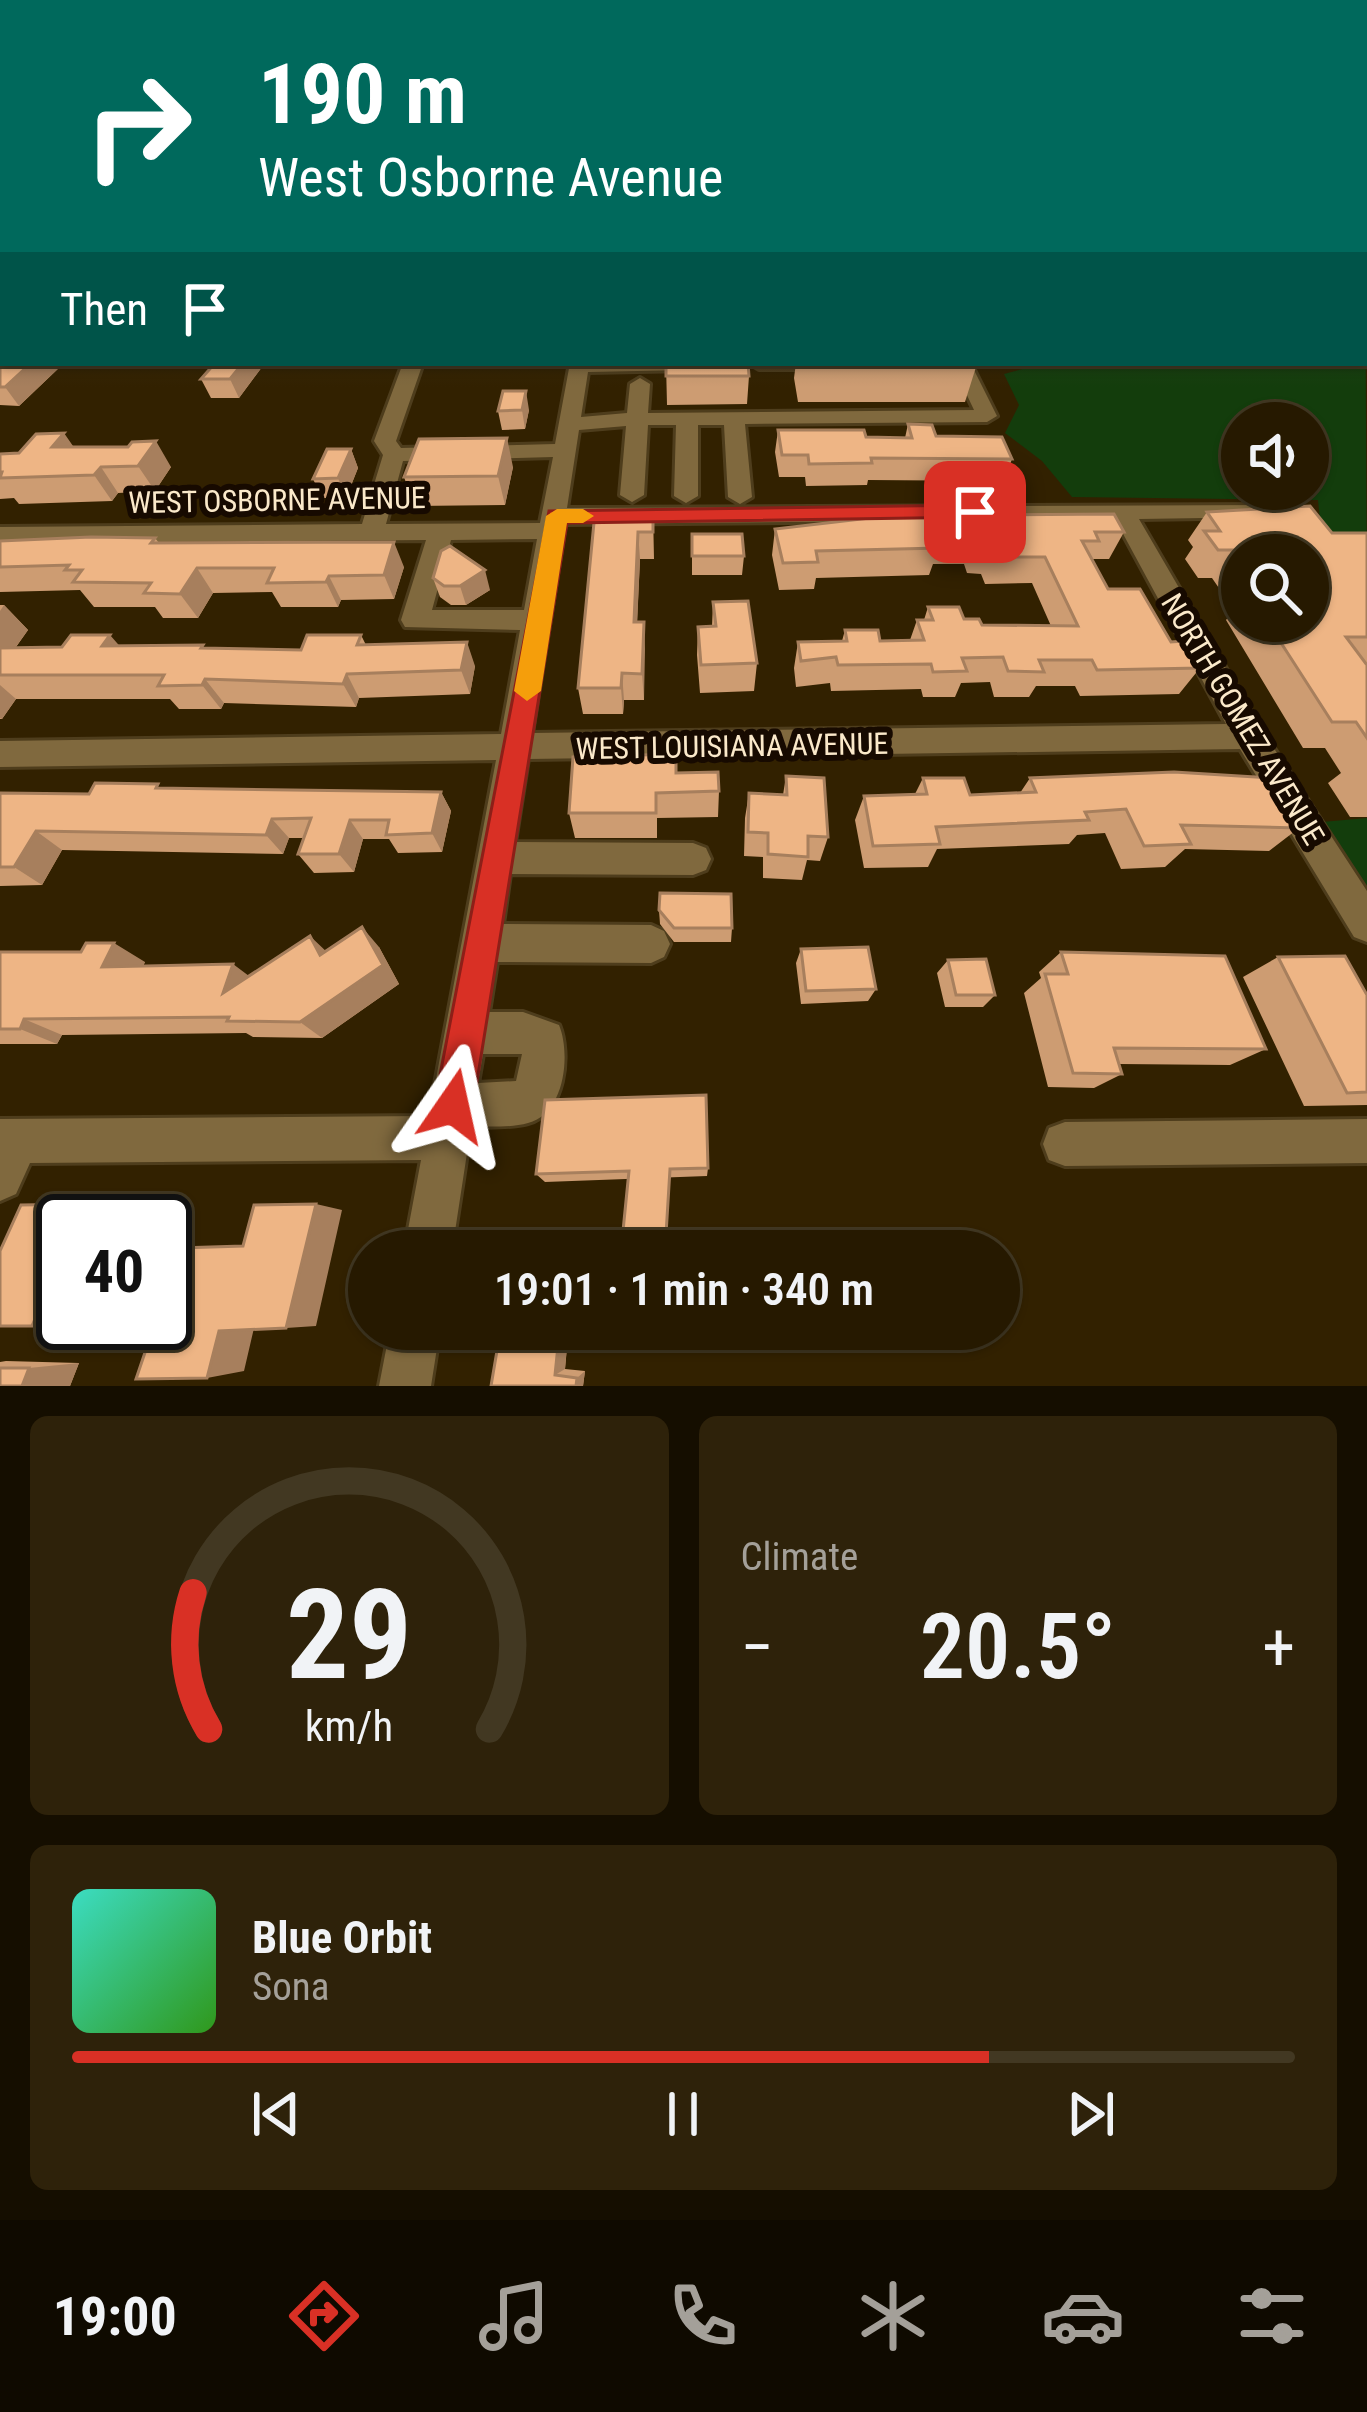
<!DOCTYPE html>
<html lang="en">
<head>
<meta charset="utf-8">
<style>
	body { margin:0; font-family:"Roboto Condensed",sans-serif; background:#2e220a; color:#f1f3f6; height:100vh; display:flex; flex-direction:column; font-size:45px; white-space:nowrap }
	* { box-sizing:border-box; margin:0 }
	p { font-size:39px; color:#a4a099 }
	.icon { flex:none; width:66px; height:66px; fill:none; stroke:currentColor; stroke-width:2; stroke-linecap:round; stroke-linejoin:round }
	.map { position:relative; height:1386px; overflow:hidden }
	.sheet { display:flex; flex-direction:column; gap:30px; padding:30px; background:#150e00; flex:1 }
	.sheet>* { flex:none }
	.banner { position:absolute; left:0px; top:0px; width:1368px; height:366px; box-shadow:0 3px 9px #0004,0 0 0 3px #423822; background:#00695c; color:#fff; overflow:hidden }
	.fabs { position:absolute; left:1221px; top:402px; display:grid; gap:24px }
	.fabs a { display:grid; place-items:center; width:108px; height:108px; border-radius:50%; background:#261900; box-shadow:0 3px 9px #0004,0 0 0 3px #423822; font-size:60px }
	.speed { position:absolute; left:36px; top:1194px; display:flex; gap:24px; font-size:60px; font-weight:700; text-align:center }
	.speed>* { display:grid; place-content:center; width:156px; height:156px; border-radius:50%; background:#261900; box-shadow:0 3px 9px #0004,0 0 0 3px #423822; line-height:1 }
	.speed .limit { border:6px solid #111; border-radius:18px; background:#fff; color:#111 }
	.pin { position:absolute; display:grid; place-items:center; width:102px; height:102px; color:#fff; margin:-51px; border-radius:24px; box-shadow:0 6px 18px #0006 }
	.me { position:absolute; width:132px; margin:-66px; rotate:11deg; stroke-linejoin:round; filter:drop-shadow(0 0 9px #0008) }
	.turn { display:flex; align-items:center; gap:42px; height:252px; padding:0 60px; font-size:54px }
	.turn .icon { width:156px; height:156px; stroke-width:2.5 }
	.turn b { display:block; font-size:84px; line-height:102px }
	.then { display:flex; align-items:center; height:114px; padding:0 60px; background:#0003; gap:24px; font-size:45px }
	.big { font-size:90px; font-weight:600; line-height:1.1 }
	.sheet .card { flex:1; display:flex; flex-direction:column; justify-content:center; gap:18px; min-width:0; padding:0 42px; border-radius:18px; background:#2e220a }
	.sheet .dial { align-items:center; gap:0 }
	.dial svg { height:312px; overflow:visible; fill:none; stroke:#423822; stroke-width:7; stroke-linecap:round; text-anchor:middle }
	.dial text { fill:#f1f3f6; stroke:none }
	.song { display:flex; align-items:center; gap:36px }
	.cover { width:144px; height:144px; border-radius:18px; background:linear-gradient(135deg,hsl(170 70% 55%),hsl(110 70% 35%)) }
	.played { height:12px; border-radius:6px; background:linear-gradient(90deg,#d93025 75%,#423822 75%) }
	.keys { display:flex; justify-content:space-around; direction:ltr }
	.heat { display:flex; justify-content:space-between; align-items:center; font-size:66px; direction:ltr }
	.sheet .tiles { flex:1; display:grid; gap:30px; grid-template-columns:1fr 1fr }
	.card:last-child { grid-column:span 2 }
	.trip { position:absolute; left:348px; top:1230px; width:672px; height:120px; border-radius:60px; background:#261900; box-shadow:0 3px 9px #0004,0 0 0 3px #423822; font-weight:600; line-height:120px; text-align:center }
	.dock { display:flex; height:192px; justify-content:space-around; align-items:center; background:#0f0a00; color:#a4a099 }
	.dock .icon { width:84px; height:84px }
	.dock .selected { color:#d93025 }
	.dock b { font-size:54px; color:#f1f3f6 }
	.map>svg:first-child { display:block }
	.green { fill:#133d0c; fill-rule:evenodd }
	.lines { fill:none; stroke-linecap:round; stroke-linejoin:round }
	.minor-casing { stroke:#4e3d1c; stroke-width:6 }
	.minor { fill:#80693e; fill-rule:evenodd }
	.wall { fill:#cd9c72; fill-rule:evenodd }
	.shaded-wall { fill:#a77f5d }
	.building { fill:#eeb585; stroke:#a77f5d; stroke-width:3 }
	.route { fill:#d93025; stroke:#8d1f18; stroke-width:3 }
	.slow { fill:#f59e0b }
	.labels { text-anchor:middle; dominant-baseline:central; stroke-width:12; stroke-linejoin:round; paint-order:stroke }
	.street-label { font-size:30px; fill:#fbe9ca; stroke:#170a00 }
</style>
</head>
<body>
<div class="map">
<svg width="1367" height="1386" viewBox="0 0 1367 1386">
	<rect width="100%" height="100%" fill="#322100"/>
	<!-- green -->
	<path class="green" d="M1365 235 1367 607 1322 541 1318 500 1072 497 1042 461 1005 433 1019 405 1004 374 1044 363H1365ZM1242 423H1308V489H1242Z
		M1367 818V894L1322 822Z"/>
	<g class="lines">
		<!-- minor casing -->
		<g class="minor-casing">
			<path id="minor" d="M0 340H3V352H0Z
				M403 363H423L396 441 401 448 555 444 570 363H747L737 369 588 372 581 417 627 413 630 384 640 378 650 384 648 413 974 410 956 372 938 368 936 363 971 364 997 416 987 422 745 424 752 497 740 504 728 497 724 425H698V496L686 503 674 496 676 425H648L644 495 632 502 620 495 626 426 579 430 567 508 1279 505 1282 510 1270 517 1139 519 1260 727 1367 891V942L1354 937 1240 749 528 759 515 842 693 843 706 848 711 859 706 870 693 875 510 874 503 924 651 925 664 931 670 944 664 957 651 963 497 962 489 1012H523L559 1025C571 1054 565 1114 528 1123 511 1128 489 1126 471 1127L452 1251H404L421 1160 30 1163 16 1194 0 1201V1119L429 1116 496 760 0 767V741L501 734 520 630 405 627 401 620 426 540 0 543V527L362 524 383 455 374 441ZM553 457 540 523 386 524 403 461ZM1115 519 1226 724 532 733 565 524ZM537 539 524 610H432L451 540ZM483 1054H522L516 1081 478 1083Z
				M749 363H847L837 369H759Z
				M1367 1119V1163L1065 1166 1049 1160 1043 1144 1049 1128 1065 1122Z
				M390 1329H440L431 1386H379Z"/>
		</g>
		<!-- minor -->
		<use href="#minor" class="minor"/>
	</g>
	<!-- wall -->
	<path class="wall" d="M0 193H3V274H0V214L2 212 0 209Z
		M265 363 239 398H211L201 379Z
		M666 363 749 376 747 404 667 405Z
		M796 363H974L976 367 965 402H798L794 378Z
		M62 365 19 406 0 405V368Z
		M529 410 525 429 502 430 498 411Z
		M908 424 936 436 1012 459 1004 481 868 480 867 485 806 486 805 477H779L775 452 778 430 866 437 905 438Z
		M74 447 171 467 155 491 118 493 112 501 19 504 14 498 0 499V454Z
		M351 449 358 468 346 498H322L313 479Z
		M513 467 505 505 414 506 404 477Z
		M595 512H653L654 559H640L637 622H644V700H624L623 714H583L578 688Z
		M1207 512 1332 533H1367V817H1350L1328 783 1341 773 1325 748H1303L1226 620 1234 610 1212 578H1198L1185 559 1193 547 1188 540ZM1242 555 1308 621H1242Z
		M775 529 1124 532 1109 559H1092L1108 589 1200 668 1179 694 1080 696 1075 686H1036L1029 697H994L990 682 961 683 955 697H923L921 689 831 691 830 683 796 687 794 668 798 642 842 641 845 630 880 641 910 640 917 620H924L928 607 982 625 1051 626 1032 583 985 584 981 574 967 573 964 564H933L929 575 816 578 814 589 779 590 772 555Z
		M692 534 744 556 742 575H692Z
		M155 538 159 543 404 567 394 599 341 600 338 607H281L272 592 213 593 198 618H163L155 607H94L80 590 0 592V541Z
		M433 578 490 590 466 605H451L440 597Z
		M713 602 757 663 754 691 700 693 697 655 698 627 712 626Z
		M0 605H4L28 630 16 647 120 646 301 650 361 635 366 645 475 666 470 694 359 698 356 707 224 703 221 709H179L170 699H16L2 719H0Z
		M676 773 719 791 718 817 657 818V838H575L569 813Z
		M786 776 828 837 820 861 807 860 802 880 763 878V857L744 856 745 818 749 793 783 795Z
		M923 778 970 795 1020 793 1030 778 1299 828 1269 851 1185 849 1165 867 1121 869 1105 833 1077 835 1069 844 937 849 928 867 864 868 855 820 864 796 915 794Z
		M163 788 441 792 451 811 442 852 398 853 389 839H363L354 872 314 873 298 854 304 838H289L283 854 62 850 42 885 0 886V793L89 794Z
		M659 910 732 928 731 942H674L660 924Z
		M379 947 399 984 322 1038 253 1037 246 1033 62 1035 57 1044H0V952L145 962 143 966 248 976 326 951Z
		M801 949 876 989 868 1001 801 1004 796 963Z
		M1061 952 1266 1049 1230 1065 1119 1064 1122 1074 1094 1088 1048 1087 1024 993 1041 978 1039 972Z
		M1278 957 1367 995V1105L1304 1106 1243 977Z
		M948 960 995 995 983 1007H945L937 973Z
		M708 1168 707 1176 545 1182 536 1174Z
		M527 1329H588V1335L568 1337 565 1369 585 1371 583 1386H491L500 1333 513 1330 526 1331Z
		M0 1362 6 1361 79 1363 70 1386H0Z"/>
	<!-- shaded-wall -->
	<path class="shaded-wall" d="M31 363H61L62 365 19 406 5 387Z
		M243 363H265L239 398 230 379Z
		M526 391 529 410 525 429 522 410Z
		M64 433 82 459 52 447Z
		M507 438 513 467 505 505 498 476Z
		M156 441 171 467 155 491 138 466Z
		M351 449 358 468 346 498 338 478Z
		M101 467 118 493 112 501 94 475Z
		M638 532 640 559 636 649 634 622Z
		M394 542 404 567 394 599 384 575Z
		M197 568 213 593 198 618 180 594Z
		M485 570 490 590 466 605 460 586Z
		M329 576 341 600 338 607 326 582Z
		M4 605 28 630 0 669V611Z
		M644 622 645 649 644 700 642 674Z
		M110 635 131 659 102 646Z
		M467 642 475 666 470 694 461 670Z
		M622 673 624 700 623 714 621 688Z
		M347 674 359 698 356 707 343 684Z
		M205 679 224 703 221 709 202 685Z
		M0 685 16 699 2 719 0 718Z
		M441 792 451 811 442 852 432 833Z
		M272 819 289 838 283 854 266 835Z
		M350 820 363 839 354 872 339 854Z
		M36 831 62 850 42 885 14 867Z
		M362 927 379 947 399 984 322 1038 300 1022Z
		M310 936 330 955H320Z
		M114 943 145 962 134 985 102 967Z
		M233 964 257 982 223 993Z
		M24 1019 62 1035 57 1044 20 1029Z
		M82 1204 124 1210 120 1221H75Z
		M316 1204 342 1210 316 1326 286 1328Z
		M63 1250V1323L81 1324 32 1326Z
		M254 1328 244 1371 207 1378 219 1331Z
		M581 1329H588V1335L580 1338Z
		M568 1333 565 1369 555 1375 559 1336Z
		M79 1363 70 1386H22L29 1368Z
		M585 1371 583 1386H576L577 1378Z"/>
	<!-- building -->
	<path class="building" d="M3 212V251H0V214Z
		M6 363H31L5 387H0V368Z
		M215 363H243L230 379H201Z
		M666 363H748L749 376H666Z
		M802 363H974L976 367H803Z
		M503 391H526L522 410 498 411Z
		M908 424 932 425 936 436 1002 437 1012 459 871 458 872 463 809 464 808 455H782L778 430H864L866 437 912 438Z
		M64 433 52 447H128L132 442 156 441 138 466 101 467 94 475 0 478 2 472H0V454L19 453 36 434Z
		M507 438 498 476 404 477 419 439Z
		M327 449H351L338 478 313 479Z
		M1310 506 1332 533H1367V637H1346L1367 665V738L1356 722H1332L1267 621H1308V555H1242V563L1233 550H1218L1204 531H1220L1207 512Z
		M595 512H653V532H638L634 622H644L642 674 622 673 621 688H578Z
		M1114 514 1124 532H1095L1099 541H1082L1108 589H1140L1171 642 1184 641 1200 668 1097 670 1092 660H1039L1044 672 1008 671 1003 657 962 658 967 671 933 672 931 664 838 665 836 657 801 661 798 642 847 641 845 630H878L880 641 924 640 917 620H933L928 607H959L964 619H979L982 625 1078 626 1045 557H997L992 547H978L974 537H935L939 548 816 551 818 562 783 563 775 529 887 516Z
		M692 534H742L744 556H692Z
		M91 537 155 538 151 543 394 542 384 575 329 576 326 582 267 583 274 568H197L180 594 144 593 151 583 73 582 82 570H65L69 565 0 567V541Z
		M450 546 485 570 460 586H444L433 578 441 551Z
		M748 601 757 663 701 665 698 627 716 626 713 602Z
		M71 635H110L102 646 203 645 201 648 301 650 307 635H361L357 645 467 642 461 670 347 674 343 684 205 679 202 685 158 686 164 675H0V648L62 647Z
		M676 754V773L718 772 719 791 656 793V813H569L573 757Z
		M1174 772 1272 778 1299 828 1181 825 1191 844 1144 846 1126 809 1085 812 1089 820 936 827 940 844 873 846 864 796 927 794 923 778H964L970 795 1036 792 1030 778Z
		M786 776 824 778 828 837 808 836V857L768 854V833L748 832 749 793 787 795Z
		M95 783 158 784 156 788 441 792 432 833 386 835 389 820H350L339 854H298L311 818 272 819 266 835 36 831 14 867H0V793L89 794Z
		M660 893 731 894 732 928H674L659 910Z
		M362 927 383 965 300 1022 227 1021 229 1017 24 1019 20 1029H0V952H81L86 943H114L102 967 233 964 223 993 310 936 320 955Z
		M868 947 876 989 806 991 801 949Z
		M1061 952 1225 956 1266 1049 1114 1048 1122 1074 1073 1073 1045 974H1068Z
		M1345 956 1367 995V1092L1347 1093 1278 957Z
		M986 959 995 995H956L948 960Z
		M706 1095 708 1168 670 1169 665 1251H621L629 1171 536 1174 545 1100Z
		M82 1204 75 1221H63V1250L32 1326H0V1251L21 1205Z
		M316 1204 286 1328 219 1331 207 1378 136 1379 155 1323H165V1292L179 1248 243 1246 254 1205Z
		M527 1329H581L580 1338 559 1336 555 1375 577 1378 576 1386H491L500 1333 526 1335Z
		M0 1368H29L22 1386H0Z"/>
	<!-- sky -->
	<linearGradient id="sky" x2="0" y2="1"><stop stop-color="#1c1200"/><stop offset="0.5" stop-color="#494337"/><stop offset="1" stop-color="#494337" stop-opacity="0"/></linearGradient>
	<rect width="1367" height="387" fill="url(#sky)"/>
	<!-- route -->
	<path class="route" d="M975 505 982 507V517L567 523 473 1106 467 1120 453 1126 439 1120 434 1106 549 511Z"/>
	<!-- slow -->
	<path class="slow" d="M557 509H583L594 516 583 523H567L541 691 527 701 514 691 546 516Z"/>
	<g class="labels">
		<!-- street labels -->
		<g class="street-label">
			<text transform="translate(277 500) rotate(-1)">WEST OSBORNE AVENUE</text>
			<text transform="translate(1243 719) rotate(59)">NORTH GOMEZ AVENUE</text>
			<text transform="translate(732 746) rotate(-1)">WEST LOUISIANA AVENUE</text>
		</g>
	</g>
</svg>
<div class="fabs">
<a><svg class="icon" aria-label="sound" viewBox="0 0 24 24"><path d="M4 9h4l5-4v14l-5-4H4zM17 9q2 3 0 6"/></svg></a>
<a><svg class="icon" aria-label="search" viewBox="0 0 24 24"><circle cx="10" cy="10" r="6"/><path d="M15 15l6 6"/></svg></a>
</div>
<div class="speed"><div class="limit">40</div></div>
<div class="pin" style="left:975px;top:512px;background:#d93025"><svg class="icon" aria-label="arrive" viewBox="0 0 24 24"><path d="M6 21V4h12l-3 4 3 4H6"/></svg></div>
<svg class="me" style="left:453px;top:1106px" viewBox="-20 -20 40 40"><path d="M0-17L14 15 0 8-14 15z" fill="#d93025" stroke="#fff" stroke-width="4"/></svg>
<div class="trip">19:01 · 1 min · 340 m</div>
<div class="banner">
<div class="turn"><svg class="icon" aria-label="right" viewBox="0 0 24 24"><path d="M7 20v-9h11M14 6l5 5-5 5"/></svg><div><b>190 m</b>West Osborne Avenue</div></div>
<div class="then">Then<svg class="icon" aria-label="arrive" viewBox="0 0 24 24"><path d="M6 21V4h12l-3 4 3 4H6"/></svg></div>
</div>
</div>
<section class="sheet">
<div class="tiles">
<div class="card dial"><svg viewBox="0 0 100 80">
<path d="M14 69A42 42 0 1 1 86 69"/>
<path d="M14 69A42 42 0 0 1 10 34" stroke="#d93025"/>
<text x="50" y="56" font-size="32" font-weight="700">29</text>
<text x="50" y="72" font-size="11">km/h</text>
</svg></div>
<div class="card"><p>Climate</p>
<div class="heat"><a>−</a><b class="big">20.5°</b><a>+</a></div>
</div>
<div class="card">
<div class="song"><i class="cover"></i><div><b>Blue Orbit</b><p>Sona</p></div></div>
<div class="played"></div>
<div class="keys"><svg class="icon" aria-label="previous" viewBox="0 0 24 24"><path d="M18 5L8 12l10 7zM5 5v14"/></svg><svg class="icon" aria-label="pause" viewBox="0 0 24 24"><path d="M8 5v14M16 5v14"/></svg><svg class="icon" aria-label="next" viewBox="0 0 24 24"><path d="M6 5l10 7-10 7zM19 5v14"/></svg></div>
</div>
</div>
</section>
<nav class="dock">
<b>19:00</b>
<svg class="icon selected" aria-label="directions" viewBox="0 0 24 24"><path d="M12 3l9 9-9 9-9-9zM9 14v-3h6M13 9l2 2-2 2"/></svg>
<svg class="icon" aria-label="music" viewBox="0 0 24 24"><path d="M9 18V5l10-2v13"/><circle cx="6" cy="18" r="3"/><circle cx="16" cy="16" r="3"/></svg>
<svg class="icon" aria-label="phone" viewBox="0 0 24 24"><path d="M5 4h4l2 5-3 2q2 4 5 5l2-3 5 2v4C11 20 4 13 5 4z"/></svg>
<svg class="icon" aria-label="climate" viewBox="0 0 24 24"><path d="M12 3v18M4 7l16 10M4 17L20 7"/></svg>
<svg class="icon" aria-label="car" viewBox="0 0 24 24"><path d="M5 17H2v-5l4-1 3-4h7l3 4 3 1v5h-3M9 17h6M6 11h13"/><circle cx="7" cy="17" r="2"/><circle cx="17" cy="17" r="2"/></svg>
<svg class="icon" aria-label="filters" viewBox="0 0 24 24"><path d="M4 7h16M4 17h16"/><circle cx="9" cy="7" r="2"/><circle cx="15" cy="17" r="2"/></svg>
</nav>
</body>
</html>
